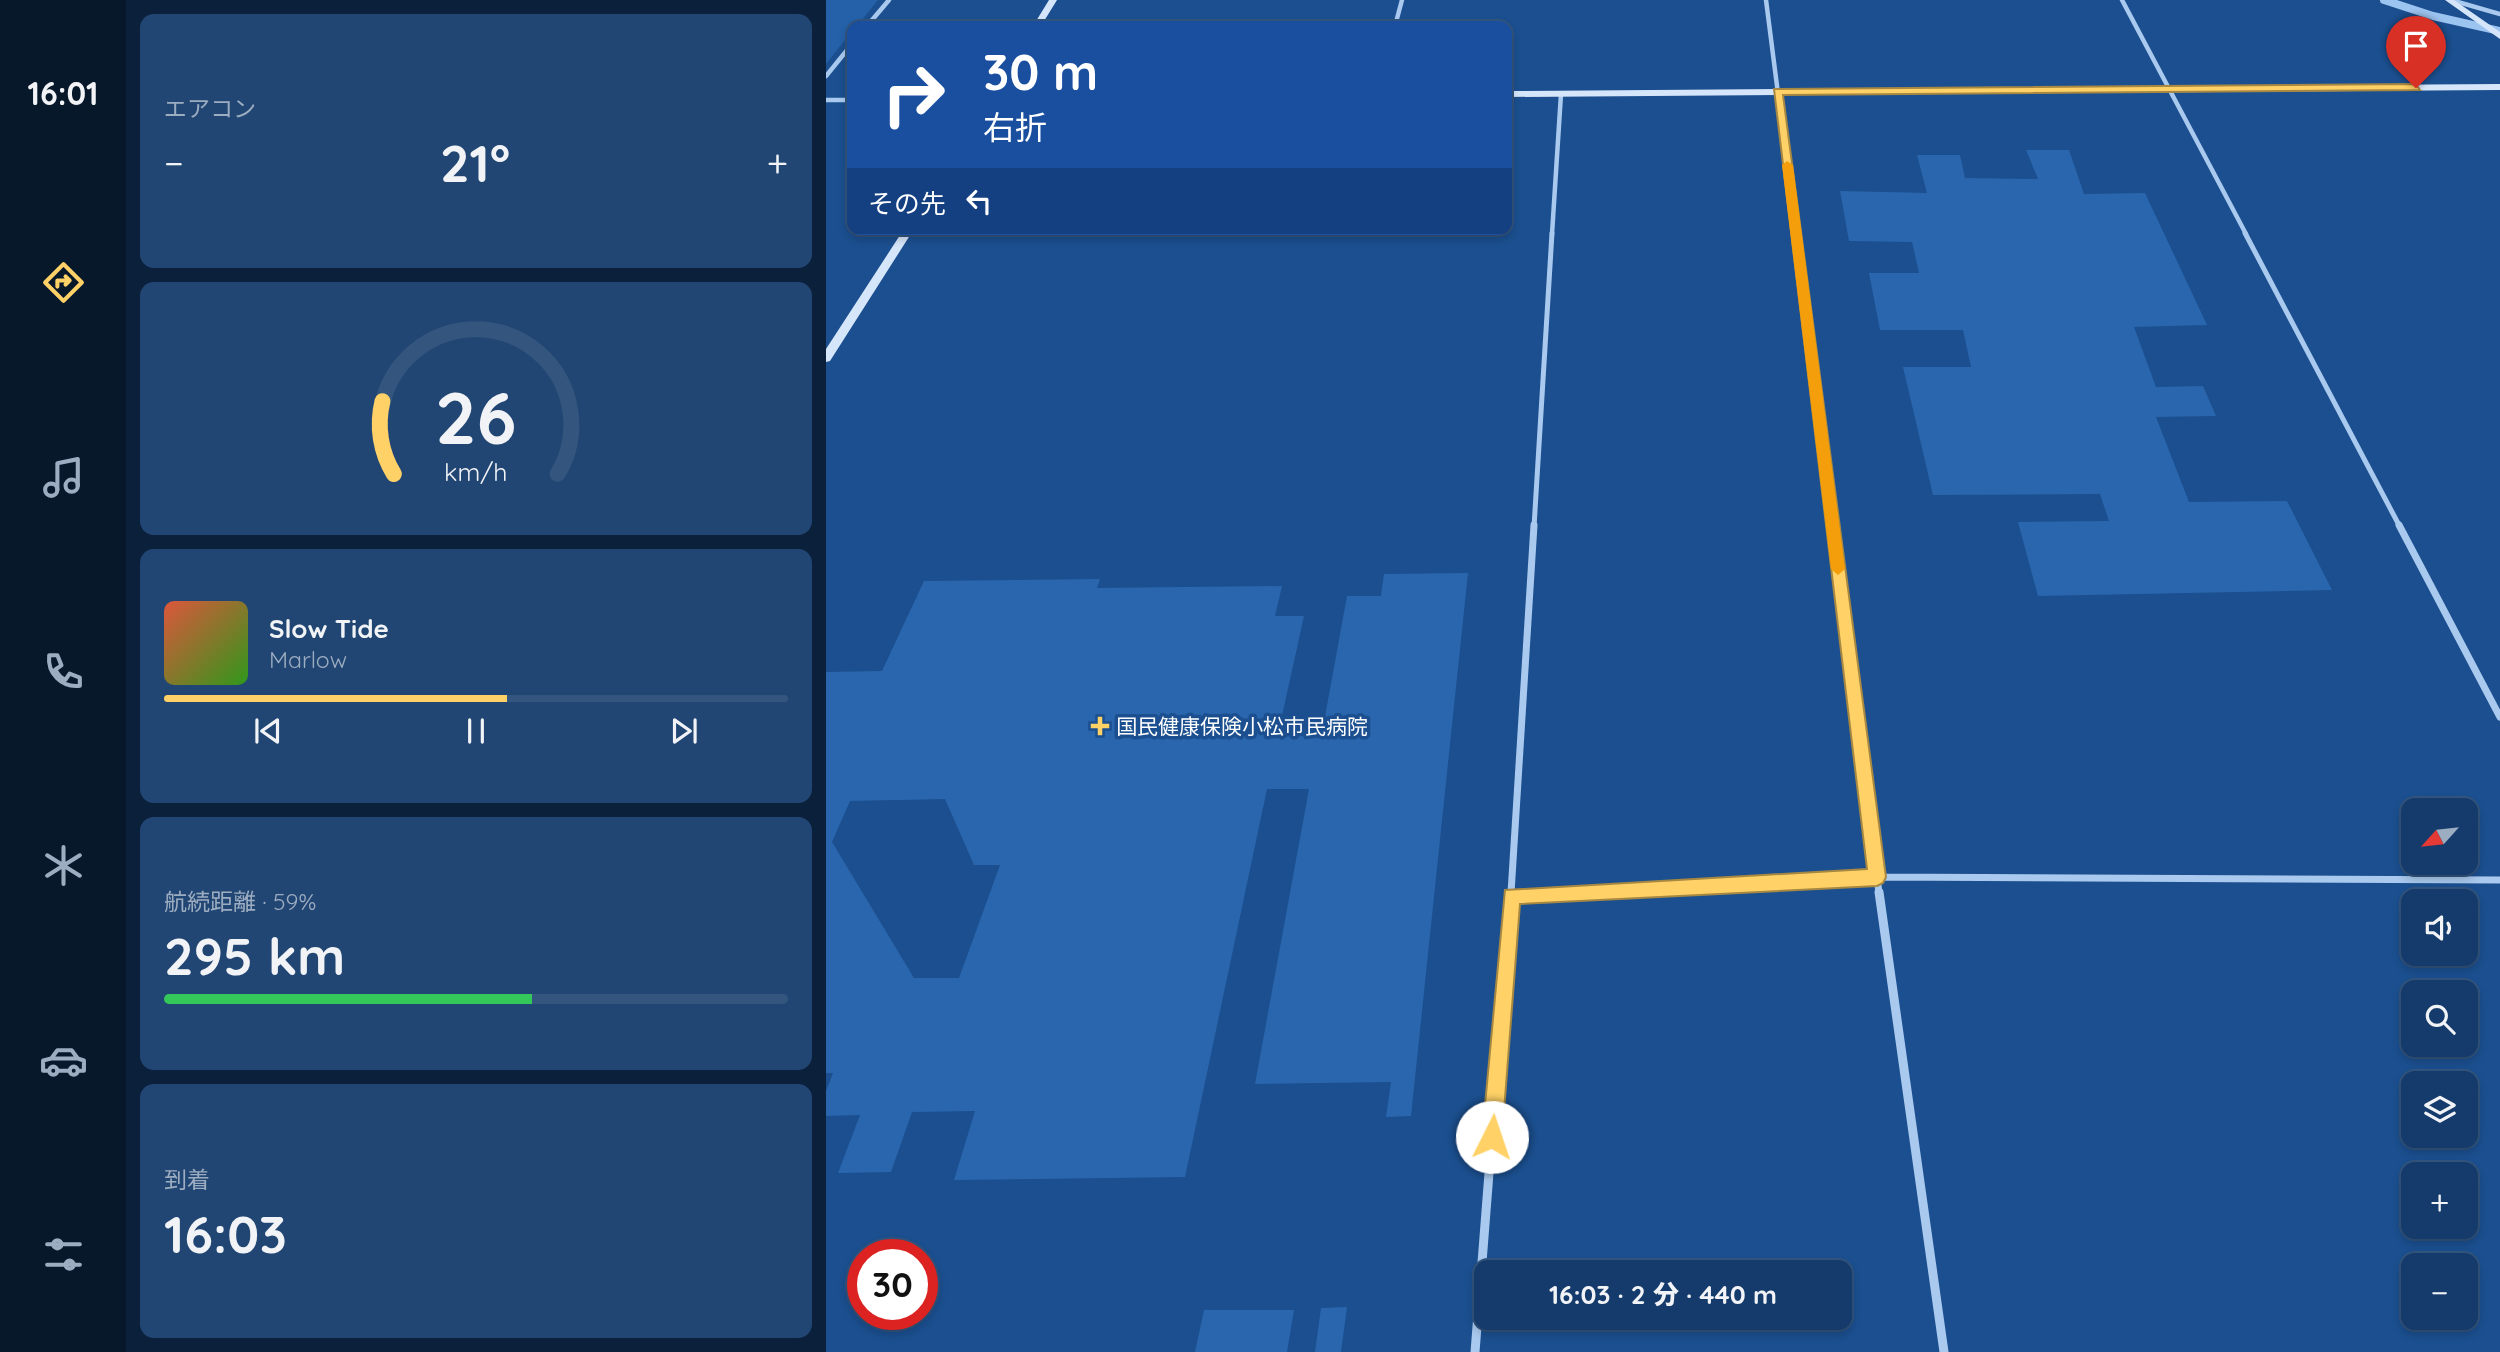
<!DOCTYPE html>
<html lang="ja">
<head>
<meta charset="utf-8">
<style>
	body { margin:0; font-family:Quicksand,"Noto Sans JP",sans-serif; background:#214673; color:#f1f3f6; height:100vh; display:flex; flex-direction:column; font-size:26px; white-space:nowrap }
	* { box-sizing:border-box; margin:0 }
	p { font-size:23px; color:#9dadc1 }
	.icon { flex:none; width:38px; height:38px; fill:none; stroke:currentColor; stroke-width:2; stroke-linecap:round; stroke-linejoin:round }
	.map { position:relative; flex:1; overflow:hidden }
	.side { display:flex; flex-direction:column; gap:14px; padding:14px; background:#0b203b; width:700px }
	.side>* { flex:none }
	.top-card { position:absolute; left:21px; top:21px; width:665px; height:214px; border-radius:14px; box-shadow:0 4px 10px #0003,0 0 0 2px #33557e; background:#1a4fa0; color:#fff; overflow:hidden }
	.needle { width:46px; rotate:243deg }
	.fabs { position:absolute; left:1575px; top:798px; display:grid; gap:14px }
	.fabs a { display:grid; place-items:center; width:77px; height:77px; border-radius:14px; background:#143b6b; box-shadow:0 4px 10px #0003,0 0 0 2px #33557e; font-size:35px }
	.speed { position:absolute; left:21px; top:1239px; display:flex; gap:14px; font-size:35px; font-weight:700; text-align:center }
	.speed>* { display:grid; place-content:center; width:91px; height:91px; border-radius:50%; background:#143b6b; box-shadow:0 4px 10px #0003,0 0 0 2px #33557e; line-height:1 }
	.speed .limit { border:10px solid #d22; background:#fff; color:#111 }
	.pin { position:absolute; display:grid; place-items:center; width:60px; height:60px; color:#fff; margin:-72px -30px; border-radius:50% 50% 50% 0; rotate:-45deg; box-shadow:0 0 7px #0007 }
	.pin .icon { rotate:45deg }
	.me { position:absolute; width:77px; margin:-38px; rotate:4deg; stroke-linejoin:round; filter:drop-shadow(0 0 5px #0008) }
	.turn { display:flex; align-items:center; gap:24px; height:147px; padding:0 21px; font-size:32px }
	.turn .icon { width:91px; height:91px; stroke-width:2.5 }
	.turn b { display:block; font-size:49px; line-height:60px }
	.then { display:flex; align-items:center; height:66px; padding:0 21px; background:#0003; gap:14px; font-size:26px }
	.big { font-size:52px; font-weight:800; line-height:1.1 }
	.side .widget { flex:1; display:flex; flex-direction:column; justify-content:center; gap:10px; min-width:0; padding:0 24px; border-radius:14px; background:#214673 }
	.side .dial { align-items:center; gap:0 }
	.dial svg { height:182px; overflow:visible; fill:none; stroke:#33557e; stroke-width:7; stroke-linecap:round; text-anchor:middle }
	.dial text { fill:#f1f3f6; stroke:none }
	.song { display:flex; align-items:center; gap:21px }
	.cover { width:84px; height:84px; border-radius:10px; background:linear-gradient(135deg,hsl(10 70% 55%),hsl(110 70% 35%)) }
	.played { height:7px; border-radius:4px; background:linear-gradient(90deg,#ffd166 55%,#33557e 55%) }
	.keys { display:flex; justify-content:space-around; direction:ltr }
	.heat { display:flex; justify-content:space-between; align-items:center; font-size:38px; direction:ltr }
	.charge { height:10px; border-radius:5px; background:linear-gradient(90deg,#34c759 59%,#33557e 0) }
	.trip { position:absolute; left:648px; top:1260px; width:378px; height:70px; border-radius:14px; background:#143b6b; box-shadow:0 4px 10px #0003,0 0 0 2px #33557e; font-weight:800; line-height:70px; text-align:center }
	main { display:flex; flex:1; min-height:0 }
	.dock { display:flex; flex-direction:column; width:126px; justify-content:space-around; align-items:center; background:#08182b; color:#9dadc1 }
	.dock .icon { width:49px; height:49px }
	.dock .on { color:#ffd166 }
	.dock b { font-size:32px; color:#f1f3f6 }
	.map>svg:first-child { display:block }
	.green { fill:#2461a8 }
	.lines { fill:none; stroke-linecap:round; stroke-linejoin:round }
	.stream { stroke:#9cc4f0; stroke-width:8 }
	.building { fill:#2a66ad; fill-rule:evenodd }
	.street-far3 { stroke:#a9c9ee; stroke-width:4.5 }
	.street-far2 { stroke:#a9c9ee; stroke-width:5 }
	.street-far1 { stroke:#a9c9ee; stroke-width:7 }
	.street { stroke:#a9c9ee; stroke-width:9 }
	.secondary { fill:#d6e6fa; fill-rule:evenodd }
	.route { fill:#ffd166; stroke:#a68842; stroke-width:2 }
	.slow { fill:#f59e0b }
	.poi-dot { fill:#ffd166; stroke:#1b4f8f; stroke-width:2.5 }
	.labels { text-anchor:middle; dominant-baseline:central; stroke-width:7; stroke-linejoin:round; paint-order:stroke }
	.poi-label { font-size:21px; fill:#fff; stroke:#1b4f8f; text-anchor:start }
</style>
</head>
<body>
<main>
<nav class="dock">
<b>16:01</b>
<svg class="icon on" aria-label="directions" viewBox="0 0 24 24"><path d="M12 3l9 9-9 9-9-9zM9 14v-3h6M13 9l2 2-2 2"/></svg>
<svg class="icon" aria-label="music" viewBox="0 0 24 24"><path d="M9 18V5l10-2v13"/><circle cx="6" cy="18" r="3"/><circle cx="16" cy="16" r="3"/></svg>
<svg class="icon" aria-label="phone" viewBox="0 0 24 24"><path d="M5 4h4l2 5-3 2q2 4 5 5l2-3 5 2v4C11 20 4 13 5 4z"/></svg>
<svg class="icon" aria-label="climate" viewBox="0 0 24 24"><path d="M12 3v18M4 7l16 10M4 17L20 7"/></svg>
<svg class="icon" aria-label="car" viewBox="0 0 24 24"><path d="M5 17H2v-5l4-1 3-4h7l3 4 3 1v5h-3M9 17h6M6 11h13"/><circle cx="7" cy="17" r="2"/><circle cx="17" cy="17" r="2"/></svg>
<svg class="icon" aria-label="filters" viewBox="0 0 24 24"><path d="M4 7h16M4 17h16"/><circle cx="9" cy="7" r="2"/><circle cx="15" cy="17" r="2"/></svg>
</nav>
<section class="side">
<div class="widget"><p>エアコン</p>
<div class="heat"><a>−</a><b class="big">21°</b><a>+</a></div>
</div>
<div class="widget dial"><svg viewBox="0 0 100 80">
<path d="M14 69A42 42 0 1 1 86 69"/>
<path d="M14 69A42 42 0 0 1 9 37" stroke="#ffd166"/>
<text x="50" y="56" font-size="32" font-weight="700">26</text>
<text x="50" y="72" font-size="11">km/h</text>
</svg></div>
<div class="widget">
<div class="song"><i class="cover"></i><div><b>Slow Tide</b><p>Marlow</p></div></div>
<div class="played"></div>
<div class="keys"><svg class="icon" aria-label="previous" viewBox="0 0 24 24"><path d="M18 5L8 12l10 7zM5 5v14"/></svg><svg class="icon" aria-label="pause" viewBox="0 0 24 24"><path d="M8 5v14M16 5v14"/></svg><svg class="icon" aria-label="next" viewBox="0 0 24 24"><path d="M6 5l10 7-10 7zM19 5v14"/></svg></div>
</div>
<div class="widget"><p>航続距離 · 59%</p><b class="big">295 km</b><div class="charge"></div></div>
<div class="widget"><p>到着</p><b class="big">16:03</b></div>
</section>
<div class="map">
<svg width="1674" height="1352" viewBox="0 0 1674 1352">
	<rect width="100%" height="100%" fill="#1b4f8f"/>
	<!-- green -->
	<path class="green" d="M0 0H52L31 26H26V31L0 64Z"/>
	<g class="lines">
		<!-- stream -->
		<path class="stream" d="M1558 0 1607 16 1674 31"/>
	</g>
	<!-- building -->
	<path class="building" d="M1200 150H1243L1258 194 1319 193 1381 325 1308 327 1330 387 1377 386 1390 416 1330 417 1363 502 1461 501 1506 590 1212 596 1192 522 1283 521 1274 494 1107 495 1077 367H1145L1137 330H1054L1043 273H1093L1086 242 1023 241 1014 191 1101 193 1091 155H1134L1139 178 1212 179Z
		M642 573 585 1116 560 1117 565 1082 429 1084 483 789H441L359 1177 128 1180 149 1111 86 1112 65 1172 12 1173 34 1115 0 1116V1091L7 1073H0V672L56 671 98 581 274 579 271 588 456 586 449 616H478L452 734 496 733 521 596H555L558 574ZM119 799 148 865H174L133 978H88L6 842 24 801Z
		M521 1307 515 1352H489L495 1308Z
		M378 1310H468L461 1352H369Z"/>
	<g class="lines">
		<!-- street-far3 -->
		<path class="street-far3" d="M940 0 970 234
			M1296 0 1420 234
			M1625 0 1674 14
			M41 26 63 0
			M569 26 576 0
			M0 76 26 44
			M0 100H26
			M726 234 735 94"/>
		<!-- street-far2 -->
		<path class="street-far2" d="M969 233 1007 527
			M1419 233 1574 527
			M708 527 726 233"/>
		<!-- street-far1 -->
		<path class="street-far1" d="M1006 525 1053 893
			M1573 525 1674 717
			M685 893 708 525
			M734 893 1051 877 1674 880"/>
		<!-- street -->
		<path class="street" d="M1053 892 1118 1352
			M685 896 768 892
			M649 1352 685 892"/>
		<!-- secondary -->
		<path class="secondary" d="M223 0H231L215 26H207Z
			M1619 0H1628L1674 32V39Z
			M1674 84V90L681 97V91Z
			M78 229H88L4 361 0 362V349Z"/>
	</g>
	<!-- route -->
	<path class="route" d="M1590 84 1594 90 957 95 1060 877 1057 883 1051 886 694 904 676 1137 673 1145 666 1148 659 1145 656 1137 679 890 1041 869 948 89Z"/>
	<!-- slow -->
	<path class="slow" d="M961 161 967 165 1019 569 1012 575 1005 569 956 165Z"/>
	<!-- markers -->
	<path class="poi-dot" d="M270.5 715.5h7v7h7v7h-7v7h-7v-7h-7v-7h7z"/>
	<g class="labels">
		<!-- poi labels -->
		<g class="poi-label">
			<text x="290" y="726">国民健康保険小松市民病院</text>
		</g>
	</g>
</svg>
<div class="fabs">
<a><svg class="needle" viewBox="-14 -14 28 28"><path d="M0-13l5 13h-10z" fill="#e53935"/><path d="M0 13l5-13h-10z" fill="#9dadc1"/></svg></a>
<a><svg class="icon" aria-label="sound" viewBox="0 0 24 24"><path d="M4 9h4l5-4v14l-5-4H4zM17 9q2 3 0 6"/></svg></a>
<a><svg class="icon" aria-label="search" viewBox="0 0 24 24"><circle cx="10" cy="10" r="6"/><path d="M15 15l6 6"/></svg></a>
<a><svg class="icon" aria-label="layers" viewBox="0 0 24 24"><path d="M12 4l9 5-9 5-9-5zM3 14l9 5 9-5"/></svg></a>
<a>+</a>
<a>−</a>
</div>
<div class="speed"><div class="limit">30</div></div>
<div class="pin" style="left:1590px;top:88px;background:#d93025"><svg class="icon" aria-label="arrive" viewBox="0 0 24 24"><path d="M6 21V4h12l-3 4 3 4H6"/></svg></div>
<svg class="me" style="left:666px;top:1137px" viewBox="-20 -20 40 40"><circle r="19" fill="#fff"/><path d="M0-13L10 11 0 6-10 11z" fill="#ffd166"/></svg>
<div class="trip">16:03 · 2 分 · 440 m</div>
<div class="top-card">
<div class="turn"><svg class="icon" aria-label="right" viewBox="0 0 24 24"><path d="M7 20v-9h11M14 6l5 5-5 5"/></svg><div><b>30 m</b>右折</div></div>
<div class="then">その先<svg class="icon" aria-label="left" viewBox="0 0 24 24"><path d="M17 20v-9H6M10 6l-5 5 5 5"/></svg></div>
</div>
</div>
</main>
</body>
</html>
